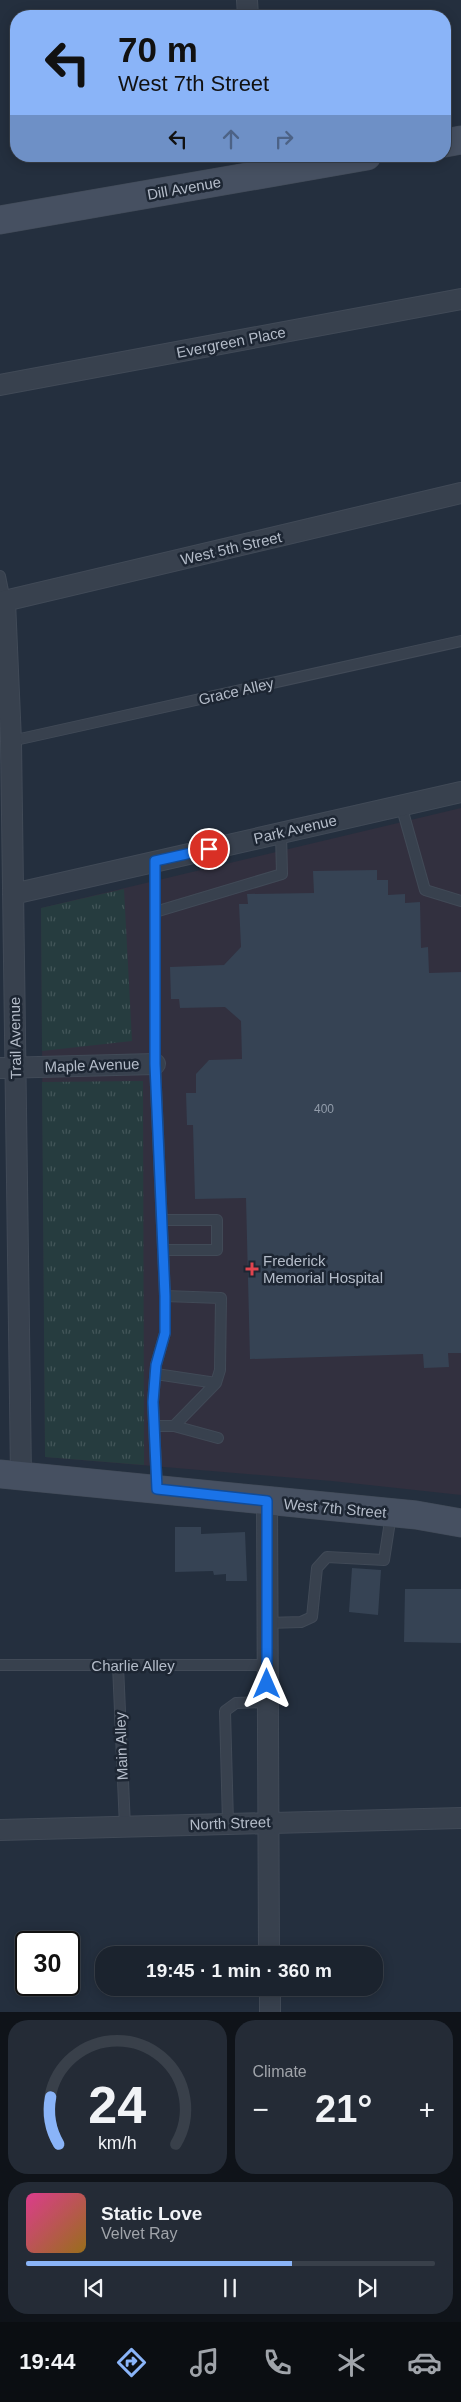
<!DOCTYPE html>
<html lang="en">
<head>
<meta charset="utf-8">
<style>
	body { margin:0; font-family:Helvetica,sans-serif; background:#242b36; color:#f1f3f6; height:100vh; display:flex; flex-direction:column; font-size:19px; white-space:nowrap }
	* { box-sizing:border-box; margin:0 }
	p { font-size:16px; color:#a0a4aa }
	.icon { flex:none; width:28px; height:28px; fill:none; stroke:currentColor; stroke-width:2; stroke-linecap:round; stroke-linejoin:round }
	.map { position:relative; height:2012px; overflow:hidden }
	.drawer { display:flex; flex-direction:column; gap:8px; padding:8px; background:#0f1319; flex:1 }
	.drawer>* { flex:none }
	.banner { position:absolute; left:10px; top:10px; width:441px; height:152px; border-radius:20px; box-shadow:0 2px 12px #0003,0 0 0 1px #39404a; background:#8ab4f8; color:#111; overflow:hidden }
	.speed { position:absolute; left:15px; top:1931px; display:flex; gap:10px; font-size:25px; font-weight:700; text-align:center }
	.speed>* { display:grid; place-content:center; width:65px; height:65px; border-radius:50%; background:#1b232e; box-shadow:0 2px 12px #0003,0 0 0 1px #39404a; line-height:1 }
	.speed .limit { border:2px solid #111; border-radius:8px; background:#fff; color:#111 }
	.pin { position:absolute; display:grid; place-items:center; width:42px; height:42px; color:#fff; margin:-21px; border:2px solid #fff; border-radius:50%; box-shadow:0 1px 5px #0007 }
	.me { position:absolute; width:55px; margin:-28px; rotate:0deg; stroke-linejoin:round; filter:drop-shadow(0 0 4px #0008) }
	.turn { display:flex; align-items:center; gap:18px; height:105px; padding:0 25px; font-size:22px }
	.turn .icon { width:65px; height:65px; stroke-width:2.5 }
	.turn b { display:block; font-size:35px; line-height:42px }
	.lanes { display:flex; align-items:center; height:48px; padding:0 25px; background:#0003; justify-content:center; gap:25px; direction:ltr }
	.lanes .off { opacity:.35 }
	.big { font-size:38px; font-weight:700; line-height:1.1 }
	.drawer .widget { flex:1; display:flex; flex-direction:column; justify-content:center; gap:8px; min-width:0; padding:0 18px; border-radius:20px; background:#242b36 }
	.drawer .dial { align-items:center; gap:0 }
	.dial svg { height:130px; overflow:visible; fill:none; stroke:#39404a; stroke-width:7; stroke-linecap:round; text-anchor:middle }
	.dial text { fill:#f1f3f6; stroke:none }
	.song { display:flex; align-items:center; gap:15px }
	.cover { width:60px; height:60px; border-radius:8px; background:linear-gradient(135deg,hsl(330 70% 55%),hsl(40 70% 35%)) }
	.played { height:5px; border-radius:2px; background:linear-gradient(90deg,#8ab4f8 65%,#39404a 65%) }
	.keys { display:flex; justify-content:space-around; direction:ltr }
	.heat { display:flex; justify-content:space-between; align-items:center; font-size:28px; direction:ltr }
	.drawer .tiles { flex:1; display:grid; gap:8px; grid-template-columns:1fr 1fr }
	.widget:last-child { grid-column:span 2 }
	.trip { position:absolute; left:95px; top:1946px; width:288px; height:50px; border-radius:20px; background:#1b232e; box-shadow:0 2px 12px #0003,0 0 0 1px #39404a; font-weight:700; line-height:50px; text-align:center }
	.menu { display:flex; height:80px; justify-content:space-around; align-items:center; background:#0b0e12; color:#a0a4aa }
	.menu .icon { width:35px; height:35px }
	.menu .on { color:#8ab4f8 }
	.menu b { font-size:22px; color:#f1f3f6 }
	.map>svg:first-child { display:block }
	.medical { fill:#32303f }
	.grass { fill:url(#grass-tufts) }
	.building { fill:#364354 }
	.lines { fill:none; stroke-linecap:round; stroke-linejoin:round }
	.lane-casing { stroke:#414a57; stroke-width:12 }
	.street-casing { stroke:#414a57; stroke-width:22 }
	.secondary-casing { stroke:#414a57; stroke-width:29 }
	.lane { stroke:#38414e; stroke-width:10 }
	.street { stroke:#38414e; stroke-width:20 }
	.secondary { stroke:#465061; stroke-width:28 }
	.route-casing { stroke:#114b97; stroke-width:12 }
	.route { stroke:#1a73e8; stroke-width:9 }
	.health-dot { fill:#e0444e; stroke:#1d2633; stroke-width:2 }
	.labels { text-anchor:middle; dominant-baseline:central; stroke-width:5; stroke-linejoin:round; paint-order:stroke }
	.number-label { font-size:12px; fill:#929caa }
	.street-label { font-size:15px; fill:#b4bcc9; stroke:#1d2633 }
	.poi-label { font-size:15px; fill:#b4bcc9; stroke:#1d2633; text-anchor:start }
</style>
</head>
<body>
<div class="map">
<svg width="461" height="2012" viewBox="0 0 461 2012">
	<defs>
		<pattern id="grass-tufts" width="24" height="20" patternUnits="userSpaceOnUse" patternTransform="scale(1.25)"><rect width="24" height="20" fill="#263c3f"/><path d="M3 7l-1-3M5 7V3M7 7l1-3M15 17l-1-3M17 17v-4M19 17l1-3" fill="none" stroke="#435659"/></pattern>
	</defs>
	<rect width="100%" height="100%" fill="#242f3e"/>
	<!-- medical -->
	<path class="medical" d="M461 808V1495L332 1481 45 1457 41 908Z"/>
	<!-- grass -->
	<path class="grass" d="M124 889 132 1041 42 1051 41 908Z
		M143 1081 144 1465 45 1457 42 1082Z"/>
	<!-- building -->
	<path class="building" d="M377 870V880H388V895L405 894V903L420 902 421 948 428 947 429 973 461 972V1353H448L449 1367 424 1368 423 1354 250 1359 246 1198 195 1199 193 1125H187L186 1093H196V1074L209 1060 242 1059 241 1021 225 1007 180 1008 179 999H171L170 967 224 965 241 947 239 904H248L247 894 314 893 313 871Z
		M175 1527H201V1534L245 1532 247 1581H226V1574L214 1575 213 1571 175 1572Z
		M352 1568 381 1570 378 1615 349 1612Z
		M405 1589H461V1643L404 1642Z"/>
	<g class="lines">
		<!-- lane casing -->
		<g class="lane-casing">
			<path id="lane" d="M0 576 5 601
				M11 741 461 641
				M401 805 425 890 461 901
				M155 861V1064L165 1296V1333L156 1365 153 1402 157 1489
				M155 912 282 874 281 833
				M162 1220H217V1250H163
				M165 1296 221 1298 220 1370 216 1383 174 1426
				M156 1374 216 1383
				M155 1426H174L218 1438
				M267 1623 301 1622 312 1617 317 1568 327 1557 384 1560 391 1515
				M0 1665H266
				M118 1665 125 1827
				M228 1823 225 1711 236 1703 267 1702"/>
		</g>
		<!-- street casing -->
		<g class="street-casing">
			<path id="street" d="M247 0 248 16
				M0 385 461 299
				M5 601 11 741 21 1476
				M0 602 461 493
				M13 894 461 792
				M0 1068 155 1064
				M267 1501 269 1955
				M0 1830 461 1818
				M270 1988V2012"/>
		</g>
		<!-- secondary casing -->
		<g class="secondary-casing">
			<path id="secondary" d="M445 143 461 140
				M0 220 367 156
				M0 1474 416 1515 461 1523"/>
		</g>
		<!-- lane -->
		<use href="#lane" class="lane"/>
		<!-- street -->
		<use href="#street" class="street"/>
		<!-- secondary -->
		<use href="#secondary" class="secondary"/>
	</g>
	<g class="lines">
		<!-- route casing -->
		<g class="route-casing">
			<path id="route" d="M209 849 155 861V1064L165 1296V1333L156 1365 153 1402 157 1489 267 1501V1684"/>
		</g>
		<!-- route -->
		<use href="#route" class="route"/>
	</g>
	<!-- markers -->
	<path class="health-dot" d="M249.5 1261.5h5v5h5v5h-5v5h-5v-5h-5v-5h5z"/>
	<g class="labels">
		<!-- number labels -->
		<g class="number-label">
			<text x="324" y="1109">400</text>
		</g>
		<!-- street labels -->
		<g class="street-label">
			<text transform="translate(184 188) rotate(-10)">Dill Avenue</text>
			<text transform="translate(231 342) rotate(-11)">Evergreen Place</text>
			<text transform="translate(231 548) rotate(-13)">West 5th Street</text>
			<text transform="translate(236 691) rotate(-13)">Grace Alley</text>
			<text transform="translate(295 829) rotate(-13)">Park Avenue</text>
			<text transform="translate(15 1038) rotate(-91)">Trail Avenue</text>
			<text transform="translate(92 1065) rotate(-2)">Maple Avenue</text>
			<text transform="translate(335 1508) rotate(5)">West 7th Street</text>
			<text x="133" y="1665">Charlie Alley</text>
			<text transform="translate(121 1746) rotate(-92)">Main Alley</text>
			<text transform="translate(230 1823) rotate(-2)">North Street</text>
		</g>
		<!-- poi labels -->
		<g class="poi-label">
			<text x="263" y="1260">Frederick<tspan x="263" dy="17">Memorial Hospital</tspan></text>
		</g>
	</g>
</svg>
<div class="speed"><div class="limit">30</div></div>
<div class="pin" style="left:209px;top:849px;background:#d93025"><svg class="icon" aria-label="arrive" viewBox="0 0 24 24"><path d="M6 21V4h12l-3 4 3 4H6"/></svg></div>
<svg class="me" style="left:267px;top:1684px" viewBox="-20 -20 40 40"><path d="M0-17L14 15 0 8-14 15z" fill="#1a73e8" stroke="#fff" stroke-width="4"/></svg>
<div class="trip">19:45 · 1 min · 360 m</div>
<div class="banner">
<div class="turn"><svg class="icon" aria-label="left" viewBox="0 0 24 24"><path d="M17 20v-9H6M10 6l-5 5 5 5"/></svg><div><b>70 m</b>West 7th Street</div></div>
<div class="lanes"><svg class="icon" aria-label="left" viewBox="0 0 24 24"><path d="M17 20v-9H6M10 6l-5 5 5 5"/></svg><svg class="icon off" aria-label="ahead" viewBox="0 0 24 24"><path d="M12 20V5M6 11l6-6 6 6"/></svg><svg class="icon off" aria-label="right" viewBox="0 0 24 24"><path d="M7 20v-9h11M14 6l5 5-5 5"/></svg></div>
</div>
</div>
<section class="drawer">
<div class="tiles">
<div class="widget dial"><svg viewBox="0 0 100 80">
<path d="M14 69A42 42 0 1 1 86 69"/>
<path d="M14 69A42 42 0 0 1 9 40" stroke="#8ab4f8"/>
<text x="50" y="56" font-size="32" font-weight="700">24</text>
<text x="50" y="72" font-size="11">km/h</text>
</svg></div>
<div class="widget"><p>Climate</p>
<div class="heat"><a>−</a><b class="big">21°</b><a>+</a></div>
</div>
<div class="widget">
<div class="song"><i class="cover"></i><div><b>Static Love</b><p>Velvet Ray</p></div></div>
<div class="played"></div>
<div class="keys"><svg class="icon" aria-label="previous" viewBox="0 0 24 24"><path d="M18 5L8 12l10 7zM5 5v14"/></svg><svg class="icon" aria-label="pause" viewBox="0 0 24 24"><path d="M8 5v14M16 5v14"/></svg><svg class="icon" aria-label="next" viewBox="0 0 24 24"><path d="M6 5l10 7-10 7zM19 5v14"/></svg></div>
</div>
</div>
</section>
<nav class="menu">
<b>19:44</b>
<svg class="icon on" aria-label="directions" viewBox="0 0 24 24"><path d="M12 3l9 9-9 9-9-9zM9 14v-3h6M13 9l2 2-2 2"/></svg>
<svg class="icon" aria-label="music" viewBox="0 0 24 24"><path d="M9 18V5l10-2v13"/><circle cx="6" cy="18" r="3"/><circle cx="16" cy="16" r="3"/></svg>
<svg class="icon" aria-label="phone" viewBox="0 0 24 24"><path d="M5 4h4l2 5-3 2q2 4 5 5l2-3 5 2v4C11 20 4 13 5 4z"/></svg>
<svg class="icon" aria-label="climate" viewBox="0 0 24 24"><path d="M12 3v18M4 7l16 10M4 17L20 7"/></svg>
<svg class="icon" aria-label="car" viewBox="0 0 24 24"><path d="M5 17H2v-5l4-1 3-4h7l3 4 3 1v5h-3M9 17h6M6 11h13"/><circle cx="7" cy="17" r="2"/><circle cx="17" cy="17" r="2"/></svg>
</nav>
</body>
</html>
